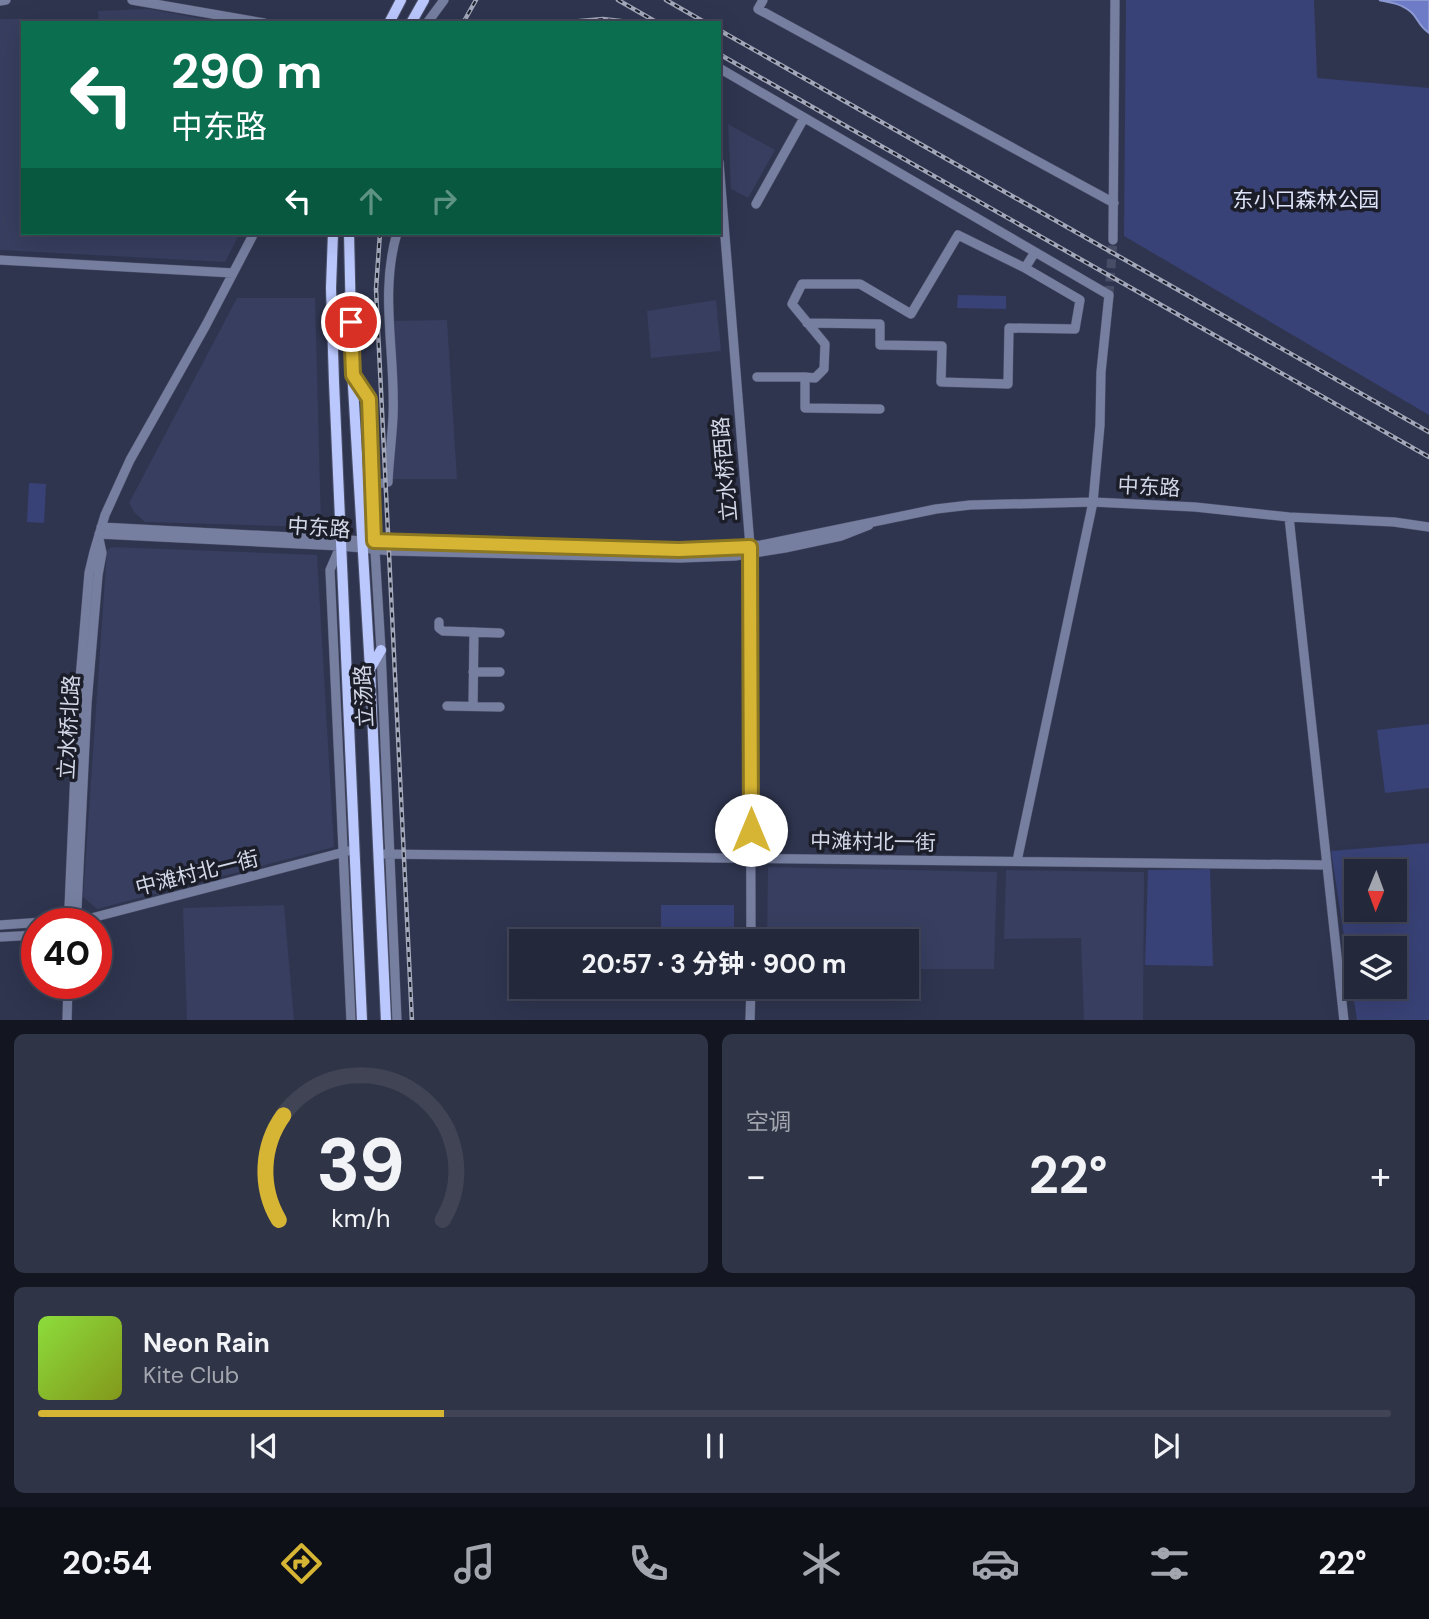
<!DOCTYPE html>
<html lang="zh">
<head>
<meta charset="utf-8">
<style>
	body { margin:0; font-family:"DM Sans","Noto Sans SC",sans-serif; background:#2f3446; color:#f1f3f6; height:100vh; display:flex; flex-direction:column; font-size:26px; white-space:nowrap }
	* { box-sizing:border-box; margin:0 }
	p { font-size:23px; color:#a3a6af }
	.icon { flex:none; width:38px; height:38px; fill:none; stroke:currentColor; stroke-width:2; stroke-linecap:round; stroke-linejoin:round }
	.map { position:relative; height:1020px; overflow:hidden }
	.panel { display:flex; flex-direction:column; gap:14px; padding:14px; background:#131620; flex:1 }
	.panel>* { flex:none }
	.top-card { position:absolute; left:21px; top:21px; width:700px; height:214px; border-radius:0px; box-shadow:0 7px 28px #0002,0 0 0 2px #404455; background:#0b6e4f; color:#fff; overflow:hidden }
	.needle { width:46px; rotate:181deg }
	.fabs { position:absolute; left:1344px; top:859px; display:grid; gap:14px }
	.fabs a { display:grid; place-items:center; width:63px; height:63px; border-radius:0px; background:#23283b; box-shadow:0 7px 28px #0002,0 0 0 2px #404455; font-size:35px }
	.speed { position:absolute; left:21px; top:908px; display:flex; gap:14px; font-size:35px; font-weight:700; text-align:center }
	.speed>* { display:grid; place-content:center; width:91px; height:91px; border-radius:50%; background:#23283b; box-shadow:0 7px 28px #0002,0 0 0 2px #404455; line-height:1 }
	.speed .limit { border:10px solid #d22; background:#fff; color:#111 }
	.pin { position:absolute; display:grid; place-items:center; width:60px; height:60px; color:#fff; margin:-30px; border:4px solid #fff; border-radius:50%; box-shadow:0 2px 7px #0007 }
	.me { position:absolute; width:77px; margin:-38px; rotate:0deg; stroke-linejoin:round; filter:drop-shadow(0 0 5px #0008) }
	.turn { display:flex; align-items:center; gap:24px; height:147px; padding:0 35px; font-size:32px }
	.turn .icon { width:91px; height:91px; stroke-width:2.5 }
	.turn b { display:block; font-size:49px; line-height:60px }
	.lanes { display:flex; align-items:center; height:66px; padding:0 35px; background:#0003; justify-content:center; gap:35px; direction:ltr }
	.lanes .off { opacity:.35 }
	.big { font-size:52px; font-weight:700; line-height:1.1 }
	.panel .card { flex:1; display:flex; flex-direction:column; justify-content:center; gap:10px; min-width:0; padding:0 24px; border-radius:10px; background:#2f3446 }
	.panel .dial { align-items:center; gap:0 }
	.dial svg { height:182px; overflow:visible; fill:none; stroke:#404455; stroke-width:7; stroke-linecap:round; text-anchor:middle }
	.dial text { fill:#f1f3f6; stroke:none }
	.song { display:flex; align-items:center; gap:21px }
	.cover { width:84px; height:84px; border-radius:10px; background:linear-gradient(135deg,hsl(90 70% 55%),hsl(70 70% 35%)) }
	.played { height:7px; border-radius:4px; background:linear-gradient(90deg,#d6b534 30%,#404455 30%) }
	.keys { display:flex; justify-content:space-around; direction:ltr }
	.heat { display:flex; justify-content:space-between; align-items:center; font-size:38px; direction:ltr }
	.panel .tiles { flex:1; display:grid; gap:14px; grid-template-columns:1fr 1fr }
	.card:last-child { grid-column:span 2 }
	.trip { position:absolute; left:509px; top:929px; width:410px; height:70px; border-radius:0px; background:#23283b; box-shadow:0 7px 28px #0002,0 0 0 2px #404455; font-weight:700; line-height:70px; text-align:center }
	.tab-bar { display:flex; height:112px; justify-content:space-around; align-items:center; background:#0e1018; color:#a3a6af }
	.tab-bar .icon { width:49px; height:49px }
	.tab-bar .on { color:#d6b534 }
	.tab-bar b { font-size:32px; color:#f1f3f6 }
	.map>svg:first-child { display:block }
	.built { fill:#373e5f }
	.green { fill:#394276; fill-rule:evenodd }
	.water { fill:#6e7cc7; stroke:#8c98d1; stroke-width:2 }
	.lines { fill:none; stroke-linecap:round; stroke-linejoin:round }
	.minor-tunnel { stroke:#484d66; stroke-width:9; stroke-dasharray:9 4.5; stroke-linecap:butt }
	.minor-casing { stroke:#4d526b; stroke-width:10 }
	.major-casing { stroke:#4d526b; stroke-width:12 }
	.minor { stroke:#777fa1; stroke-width:9 }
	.major { stroke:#bbc8fe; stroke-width:10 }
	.rail-casing { stroke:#a2a7ba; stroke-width:4.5 }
	.rail { stroke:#1b1e29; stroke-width:2; stroke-dasharray:5; stroke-linecap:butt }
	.route-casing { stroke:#8b7622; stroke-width:18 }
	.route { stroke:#d6b534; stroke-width:12 }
	.labels { text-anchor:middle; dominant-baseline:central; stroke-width:7; stroke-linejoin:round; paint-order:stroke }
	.park-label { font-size:21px; fill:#dde2f7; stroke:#1b1e29 }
	.street-label { font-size:21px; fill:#d3d8e8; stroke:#1b1e29 }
</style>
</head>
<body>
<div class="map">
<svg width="1429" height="1021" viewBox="0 0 1429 1021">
	<rect width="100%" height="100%" fill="#2f354f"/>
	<!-- built -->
	<path class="built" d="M149 9 226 23H99L98 11Z
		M0 19H90V23H23V233H240L225 262 0 250Z
		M728 124 775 150 748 198 731 189Z
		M237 298H315L321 524 314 527 145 522 134 512 129 503Z
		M716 300 721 351 651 358 647 311Z
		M447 320 457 479H393L391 321Z
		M112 547 317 555 334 847 97 909 83 897 107 550Z
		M768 867 997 872 994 969H907L906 942 767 941Z
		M1006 870 1144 872 1143 1020H1084L1081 938 1004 939Z
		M284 905 294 1020H187L183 908Z"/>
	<!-- green -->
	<path class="green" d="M1126 0H1314L1317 78 1429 88V415L1124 236Z
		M958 295 1006 296V309L957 308Z
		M29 483 46 484 44 523 27 522Z
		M1429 724V788L1385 793 1377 730Z
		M1429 843V1020H1357L1331 851ZM1356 872H1395V910H1356ZM1356 948H1395V987H1356Z
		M1210 869 1213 966 1145 965 1148 870Z
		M661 905H734V941H643H661Z"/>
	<!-- water -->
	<path class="water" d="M1379 0H1429V33C1418 25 1418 18 1411 12 1402 4 1390 2 1379 0Z"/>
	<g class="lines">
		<!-- minor-tunnel -->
		<path class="minor-tunnel" d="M1109 295 1113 240"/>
		<!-- minor casing -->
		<g class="minor-casing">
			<path id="minor" d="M132 0 264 23
				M763 0 758 9 1114 203
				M0 1 6 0
				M427 23 444 0
				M719 68 1109 295 1101 372 1100 425 1093 502 1017 861
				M719 162 750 546 751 942
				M756 204 804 118
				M1113 240 1115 0
				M0 260 233 273
				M807 323 880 324V345L942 346 941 382 1008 384 1009 328 1075 329 1080 300 1025 268
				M353 375 369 399 371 485 381 650 397 1021
				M757 377H805V408L880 409
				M805 377 815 378 824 369 825 344 792 304 802 284H860L911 314 958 235 1025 268 1035 252
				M371 485 388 482C389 460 392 438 393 417 396 355 379 294 397 233
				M1289 517 1344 1021
				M101 527 384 542 702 550 761 545 936 509 970 505 1093 502 1195 507 1289 517 1394 522 1429 527
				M99 534 341 546 392 551 680 558 735 556 785 548 841 536 869 525
				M340 547 330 570 351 1021
				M439 622V628L443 631 500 633
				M473 672H500
				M447 706 500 707
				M473 706 474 632
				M379 854 1325 865
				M49 921H80L348 851
				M71 922 77 908 87 703 98 575 102 553 99 539
				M71 924 69 908 78 703 89 573 94 552 105 515 130 460 206 325 254 233
				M0 925 44 922
				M0 937 37 935
				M67 1021 68 984
				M750 1021 751 987"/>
		</g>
		<!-- major casing -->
		<g class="major-casing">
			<path id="major" d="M389 23 401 0
				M411 23 424 0
				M333 233 331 288 334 382 362 1021
				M349 233 352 370 370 669 386 1021
				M370 669 381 650"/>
		</g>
		<!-- minor -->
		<use href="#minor" class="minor"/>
		<!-- major -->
		<use href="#major" class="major"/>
		<!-- rail casing -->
		<g class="rail-casing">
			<path id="rail" d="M618 0 658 23
				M666 0 706 23
				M463 23 476 0
				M558 23 603 19 638 23
				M719 30 1429 432
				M719 54 1429 457
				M380 233 376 289 412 1021"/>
		</g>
		<!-- rail -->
		<use href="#rail" class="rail"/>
	</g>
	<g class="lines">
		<!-- route casing -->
		<g class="route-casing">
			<path id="route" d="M351 322 353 375 369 399 374 541 679 550 750 547 751 830"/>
		</g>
		<!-- route -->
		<use href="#route" class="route"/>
	</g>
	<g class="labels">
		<!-- park labels -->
		<g class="park-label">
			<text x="1306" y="200">东小口森林公园</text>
		</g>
		<!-- street labels -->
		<g class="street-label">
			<text transform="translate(725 469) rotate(-95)">立水桥西路</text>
			<text transform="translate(1149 487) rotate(3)">中东路</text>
			<text transform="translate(319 528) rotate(4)">中东路</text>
			<text transform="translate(364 696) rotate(-93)">立汤路</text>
			<text transform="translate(69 727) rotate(-87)">立水桥北路</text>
			<text transform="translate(873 842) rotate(1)">中滩村北一街</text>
			<text transform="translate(197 873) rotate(-14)">中滩村北一街</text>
		</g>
	</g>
</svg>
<div class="fabs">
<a><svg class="needle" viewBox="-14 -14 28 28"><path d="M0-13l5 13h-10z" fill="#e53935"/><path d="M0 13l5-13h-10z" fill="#a3a6af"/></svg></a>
<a><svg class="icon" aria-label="layers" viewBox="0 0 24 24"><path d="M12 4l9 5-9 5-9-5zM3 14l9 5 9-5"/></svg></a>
</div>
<div class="speed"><div class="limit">40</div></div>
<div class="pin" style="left:351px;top:322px;background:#d93025"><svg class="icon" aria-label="arrive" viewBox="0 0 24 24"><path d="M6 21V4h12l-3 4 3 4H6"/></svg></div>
<svg class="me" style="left:751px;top:830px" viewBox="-20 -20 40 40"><circle r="19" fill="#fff"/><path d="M0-13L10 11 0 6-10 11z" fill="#d6b534"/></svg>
<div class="trip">20:57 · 3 分钟 · 900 m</div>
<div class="top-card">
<div class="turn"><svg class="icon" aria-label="left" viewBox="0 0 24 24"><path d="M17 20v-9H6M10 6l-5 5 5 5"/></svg><div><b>290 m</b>中东路</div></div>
<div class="lanes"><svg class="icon" aria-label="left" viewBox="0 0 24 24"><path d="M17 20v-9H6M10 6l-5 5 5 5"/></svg><svg class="icon off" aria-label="ahead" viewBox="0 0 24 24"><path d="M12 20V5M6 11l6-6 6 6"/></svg><svg class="icon off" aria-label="right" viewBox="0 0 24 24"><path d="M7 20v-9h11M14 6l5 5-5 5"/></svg></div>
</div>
</div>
<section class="panel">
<div class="tiles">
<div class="card dial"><svg viewBox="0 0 100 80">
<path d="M14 69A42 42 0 1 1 86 69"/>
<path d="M14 69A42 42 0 0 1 16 23" stroke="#d6b534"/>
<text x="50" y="56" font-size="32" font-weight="700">39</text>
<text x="50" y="72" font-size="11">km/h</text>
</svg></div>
<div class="card"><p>空调</p>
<div class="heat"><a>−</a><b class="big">22°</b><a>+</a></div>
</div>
<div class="card">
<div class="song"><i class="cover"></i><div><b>Neon Rain</b><p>Kite Club</p></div></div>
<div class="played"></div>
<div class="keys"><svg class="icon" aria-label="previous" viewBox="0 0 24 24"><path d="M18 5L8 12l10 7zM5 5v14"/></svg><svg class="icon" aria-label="pause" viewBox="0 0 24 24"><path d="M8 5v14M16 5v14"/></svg><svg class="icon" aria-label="next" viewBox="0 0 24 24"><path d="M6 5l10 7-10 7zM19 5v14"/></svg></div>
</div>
</div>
</section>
<nav class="tab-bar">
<b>20:54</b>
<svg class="icon on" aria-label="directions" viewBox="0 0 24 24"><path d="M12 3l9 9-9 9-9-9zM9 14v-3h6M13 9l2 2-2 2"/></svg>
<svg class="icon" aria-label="music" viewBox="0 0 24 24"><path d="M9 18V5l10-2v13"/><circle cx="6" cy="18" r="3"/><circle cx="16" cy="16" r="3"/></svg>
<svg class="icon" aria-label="phone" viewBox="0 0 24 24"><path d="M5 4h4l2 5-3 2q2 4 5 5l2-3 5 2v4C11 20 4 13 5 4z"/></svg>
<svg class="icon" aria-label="climate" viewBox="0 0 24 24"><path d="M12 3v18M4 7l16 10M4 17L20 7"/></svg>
<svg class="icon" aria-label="car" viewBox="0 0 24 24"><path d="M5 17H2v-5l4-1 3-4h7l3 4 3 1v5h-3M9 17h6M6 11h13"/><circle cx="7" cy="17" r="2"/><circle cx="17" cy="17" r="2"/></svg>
<svg class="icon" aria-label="filters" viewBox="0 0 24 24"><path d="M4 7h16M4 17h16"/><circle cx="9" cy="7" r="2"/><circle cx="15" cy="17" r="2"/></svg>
<b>22°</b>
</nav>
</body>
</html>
